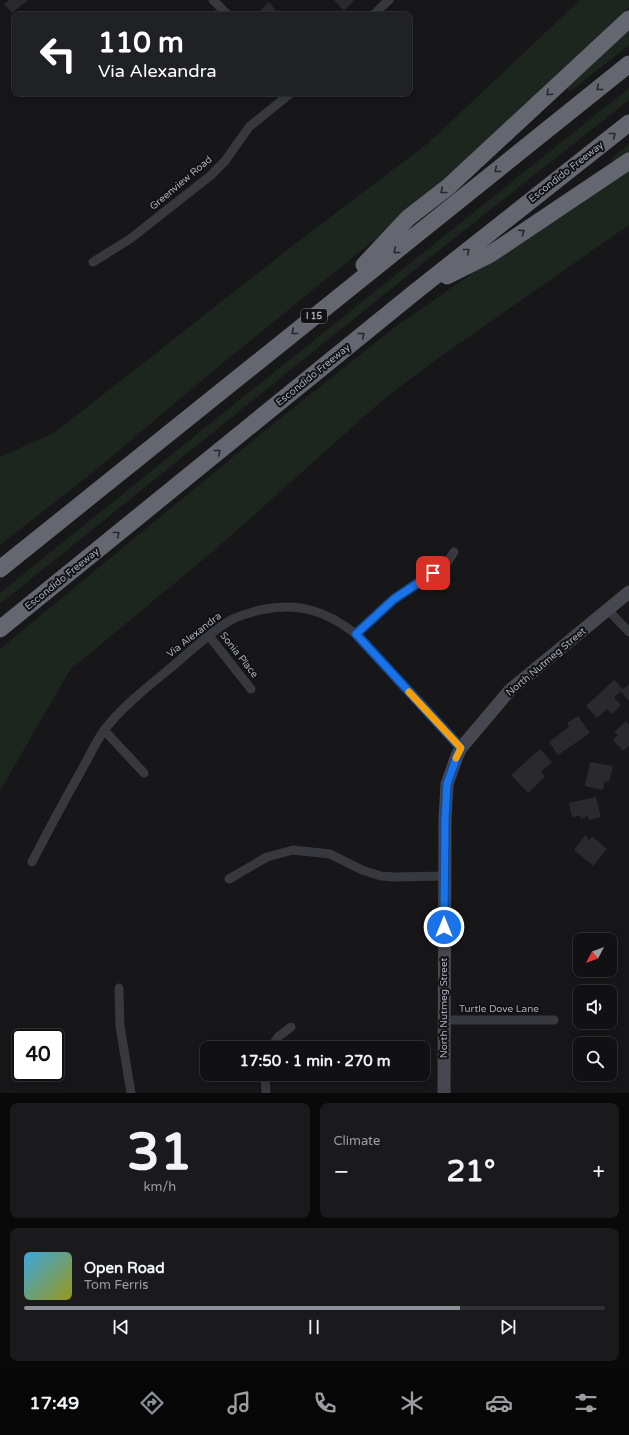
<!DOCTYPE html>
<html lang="en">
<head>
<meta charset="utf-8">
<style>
	body { margin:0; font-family:"Varela Round",sans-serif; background:#1a1a1c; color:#f1f3f6; height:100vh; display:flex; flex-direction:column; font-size:15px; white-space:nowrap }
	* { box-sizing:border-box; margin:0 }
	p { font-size:13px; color:#9c9da0 }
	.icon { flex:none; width:22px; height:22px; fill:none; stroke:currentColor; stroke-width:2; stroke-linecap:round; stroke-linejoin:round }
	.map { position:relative; height:1093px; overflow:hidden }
	.panel { display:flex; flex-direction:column; gap:10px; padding:10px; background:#09090a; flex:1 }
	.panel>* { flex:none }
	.hud { position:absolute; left:12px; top:12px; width:400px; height:84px; border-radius:8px; box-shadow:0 2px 10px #0003,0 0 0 1px #303133; background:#202124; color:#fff; overflow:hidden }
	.needle { width:26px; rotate:229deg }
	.tools { position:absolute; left:573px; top:933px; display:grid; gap:8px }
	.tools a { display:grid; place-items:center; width:44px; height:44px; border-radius:8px; background:#111113; box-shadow:0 2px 10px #0003,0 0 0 1px #303133; font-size:20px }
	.speed { position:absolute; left:12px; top:1029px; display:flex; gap:8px; font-size:20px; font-weight:700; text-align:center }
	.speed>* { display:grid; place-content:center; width:52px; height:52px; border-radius:50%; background:#111113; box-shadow:0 2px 10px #0003,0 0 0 1px #303133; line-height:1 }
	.speed .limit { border:2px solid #111; border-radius:6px; background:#fff; color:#111 }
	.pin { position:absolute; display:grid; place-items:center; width:34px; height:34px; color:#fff; margin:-17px; border-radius:8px; box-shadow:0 2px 6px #0006 }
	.me { position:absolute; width:44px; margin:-22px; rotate:0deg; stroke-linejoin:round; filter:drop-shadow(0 0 3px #0008) }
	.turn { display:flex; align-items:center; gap:14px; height:84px; padding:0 20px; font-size:18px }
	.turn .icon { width:52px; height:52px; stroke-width:2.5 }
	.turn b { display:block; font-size:28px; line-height:34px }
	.big { font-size:30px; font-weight:800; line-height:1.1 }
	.panel .tile { flex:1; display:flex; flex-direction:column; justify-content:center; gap:6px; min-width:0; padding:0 14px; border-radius:8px; background:#1a1a1c }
	.panel .dial { align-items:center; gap:0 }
	.dial b { font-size:52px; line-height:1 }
	.song { display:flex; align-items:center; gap:12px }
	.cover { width:48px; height:48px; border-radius:6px; background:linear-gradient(135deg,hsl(200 70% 55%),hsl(60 70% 35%)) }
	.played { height:4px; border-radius:2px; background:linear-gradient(90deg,#8c9099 75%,#303133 75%) }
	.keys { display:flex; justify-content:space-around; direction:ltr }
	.heat { display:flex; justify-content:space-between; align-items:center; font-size:22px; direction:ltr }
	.panel .tiles { flex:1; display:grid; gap:10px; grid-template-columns:1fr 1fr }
	.tile:last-child { grid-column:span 2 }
	.trip { position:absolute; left:200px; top:1041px; width:230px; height:40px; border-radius:8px; background:#111113; box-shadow:0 2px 10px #0003,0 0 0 1px #303133; font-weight:800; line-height:40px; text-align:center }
	.menu { display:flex; height:64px; justify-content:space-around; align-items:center; background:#070708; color:#9c9da0 }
	.menu .icon { width:28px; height:28px }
	.menu .selected { color:#8c9099 }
	.menu b { font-size:18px; color:#f1f3f6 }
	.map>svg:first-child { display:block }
	.green { fill:#1d251f }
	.building { fill:#2a2a2d }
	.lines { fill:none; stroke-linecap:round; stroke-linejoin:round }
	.street { stroke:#38383f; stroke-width:9 }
	.secondary { stroke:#46474f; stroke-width:13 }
	.highway { stroke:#646670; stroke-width:17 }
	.oneway { stroke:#26272b }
	.route-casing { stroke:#114b97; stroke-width:10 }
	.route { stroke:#1a73e8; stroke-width:7 }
	.slow { stroke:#f59e0b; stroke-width:7 }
	.labels { text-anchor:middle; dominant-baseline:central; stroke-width:4; stroke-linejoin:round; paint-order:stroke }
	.shield { fill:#121214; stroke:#7c7e88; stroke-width:1 }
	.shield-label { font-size:9px; font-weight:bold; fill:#a9acba }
	.street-label { font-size:10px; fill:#a9acba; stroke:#121214 }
</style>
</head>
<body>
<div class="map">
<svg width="629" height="1093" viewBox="0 0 629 1093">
	<rect width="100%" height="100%" fill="#171719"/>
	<!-- green -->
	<path class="green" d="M580 0H629V7L439 184 384 232 213 371 92 473 0 545V457L54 433 296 243 427 144Z
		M629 26V45L572 90 569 91 566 87Z
		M629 88V100L427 260 0 604V593L238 401Z
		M629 144V154L614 162 612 160 613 157Z
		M629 169V225L440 357 385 398 217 548 70 670 0 791V649L268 428 395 327 567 208Z"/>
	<!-- building -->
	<path class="building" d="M9 0H26L27 1 12 13 4 4Z
		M334 0H353L354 1 344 11Z
		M269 2 280 15H256Z
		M614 680 623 689 629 684V701L621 692 614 697 621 705 612 714 607 709 597 718 586 706Z
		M578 716 590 733 558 755 549 742 569 727 567 723Z
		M626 721 629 725V746L623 751 613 740 618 735 614 732Z
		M540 749 552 762 541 772 545 777 528 793 511 775Z
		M590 762 613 766 609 782 605 781 603 790 585 786Z
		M596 797 601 817 589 820 588 816 581 819 580 816 572 817 569 803Z
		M585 835 589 840 592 836 607 849 593 866 574 850Z"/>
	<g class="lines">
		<!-- street -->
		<path class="street" d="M213 0 228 15
			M373 15 389 0
			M93 262 130 239 210 176 225 161 249 127 291 93
			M608 610 629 632
			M356 634 394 599 446 564 454 552
			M209 636 251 689
			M104 730 144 773
			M32 862C48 831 64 801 81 771 89 757 96 741 105 729 125 704 150 685 174 665 192 650 210 632 231 620 240 615 250 613 260 610 298 602 325 610 356 634L461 748
			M229 879 267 857 293 850 330 854 362 870 381 876 394 877 444 876
			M119 988 120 1026 131 1093
			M445 1020H554
			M271 1048 278 1037 291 1027
			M265 1074 266 1093"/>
		<!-- secondary -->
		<path class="secondary" d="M444 1093 445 819 447 784 457 756 461 748 510 690 629 592"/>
		<!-- highway -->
		<path class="highway" d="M364 265 408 218 448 187 629 19
			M447 276 489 255 629 161
			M0 569 629 64
			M0 629 415 292 629 123"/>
	</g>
	<!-- one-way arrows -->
	<defs><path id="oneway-chevron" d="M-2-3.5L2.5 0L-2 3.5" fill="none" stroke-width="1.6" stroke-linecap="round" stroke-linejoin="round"/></defs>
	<g class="oneway">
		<use href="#oneway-chevron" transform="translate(599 88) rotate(141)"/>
		<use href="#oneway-chevron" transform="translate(549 93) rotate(137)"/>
		<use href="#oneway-chevron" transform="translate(613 135) rotate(-38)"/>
		<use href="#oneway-chevron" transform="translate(497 170) rotate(141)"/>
		<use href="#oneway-chevron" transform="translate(443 191) rotate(142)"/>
		<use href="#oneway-chevron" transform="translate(522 232) rotate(-34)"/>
		<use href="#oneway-chevron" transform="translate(396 251) rotate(141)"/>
		<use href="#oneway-chevron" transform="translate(467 251) rotate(-38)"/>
		<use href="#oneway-chevron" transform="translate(294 332) rotate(141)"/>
		<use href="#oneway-chevron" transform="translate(362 335) rotate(-39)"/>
		<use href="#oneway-chevron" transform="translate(218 452) rotate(-39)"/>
		<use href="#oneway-chevron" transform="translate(117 534) rotate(-39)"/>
	</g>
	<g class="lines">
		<!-- route casing -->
		<g class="route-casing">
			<path id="route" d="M433 573 394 599 356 634 461 748 457 756 447 784 445 819 444 927"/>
		</g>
		<!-- route -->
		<use href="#route" class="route"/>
		<!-- slow -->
		<path class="slow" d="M409 692 461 748 456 758"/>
	</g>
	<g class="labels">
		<!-- shield labels -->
		<rect class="shield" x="301" y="309" width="26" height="14" rx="3"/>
		<g class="shield-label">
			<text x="314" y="316">I 15</text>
		</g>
		<!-- street labels -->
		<g class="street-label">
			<text transform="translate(566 172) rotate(-38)">Escondido Freeway</text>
			<text transform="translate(181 183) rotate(-40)">Greenview Road</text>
			<text transform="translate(313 375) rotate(-39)">Escondido Freeway</text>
			<text transform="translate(62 579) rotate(-39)">Escondido Freeway</text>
			<text transform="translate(194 635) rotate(-38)">Via Alexandra</text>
			<text transform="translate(239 655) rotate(52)">Sonia Place</text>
			<text transform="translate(546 662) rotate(-40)">North Nutmeg Street</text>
			<text transform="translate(444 1008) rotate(-90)">North Nutmeg Street</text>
			<text x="499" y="1009">Turtle Dove Lane</text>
		</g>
	</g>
</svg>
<div class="tools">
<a><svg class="needle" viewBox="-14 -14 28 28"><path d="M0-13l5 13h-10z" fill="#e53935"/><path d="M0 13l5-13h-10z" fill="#9c9da0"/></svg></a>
<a><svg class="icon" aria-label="sound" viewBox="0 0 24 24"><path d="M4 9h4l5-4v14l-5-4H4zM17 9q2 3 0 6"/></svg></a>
<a><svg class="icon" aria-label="search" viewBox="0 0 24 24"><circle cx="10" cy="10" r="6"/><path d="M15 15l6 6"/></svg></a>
</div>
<div class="speed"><div class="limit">40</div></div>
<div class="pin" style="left:433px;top:573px;background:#d93025"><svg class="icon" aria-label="arrive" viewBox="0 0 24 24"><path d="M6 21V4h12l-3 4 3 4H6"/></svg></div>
<svg class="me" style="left:444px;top:927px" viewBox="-20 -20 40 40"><circle r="17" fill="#1a73e8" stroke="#fff" stroke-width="3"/><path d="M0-11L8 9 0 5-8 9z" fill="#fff"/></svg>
<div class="trip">17:50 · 1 min · 270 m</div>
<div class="hud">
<div class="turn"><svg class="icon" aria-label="left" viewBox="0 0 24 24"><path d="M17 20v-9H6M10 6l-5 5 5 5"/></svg><div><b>110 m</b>Via Alexandra</div></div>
</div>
</div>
<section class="panel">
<div class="tiles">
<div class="tile dial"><b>31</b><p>km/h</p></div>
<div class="tile"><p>Climate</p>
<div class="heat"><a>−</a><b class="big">21°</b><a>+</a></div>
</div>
<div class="tile">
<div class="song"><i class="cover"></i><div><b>Open Road</b><p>Tom Ferris</p></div></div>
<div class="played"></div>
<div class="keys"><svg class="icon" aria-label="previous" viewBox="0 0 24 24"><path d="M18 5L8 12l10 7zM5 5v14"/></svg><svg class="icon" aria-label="pause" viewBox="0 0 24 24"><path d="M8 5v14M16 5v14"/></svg><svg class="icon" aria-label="next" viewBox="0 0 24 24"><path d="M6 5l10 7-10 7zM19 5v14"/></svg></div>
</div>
</div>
</section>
<nav class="menu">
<b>17:49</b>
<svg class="icon selected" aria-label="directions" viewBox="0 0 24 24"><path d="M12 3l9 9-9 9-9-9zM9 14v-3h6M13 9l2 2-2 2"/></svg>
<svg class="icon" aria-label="music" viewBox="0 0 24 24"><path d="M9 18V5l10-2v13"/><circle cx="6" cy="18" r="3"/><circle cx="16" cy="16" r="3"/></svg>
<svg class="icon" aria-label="phone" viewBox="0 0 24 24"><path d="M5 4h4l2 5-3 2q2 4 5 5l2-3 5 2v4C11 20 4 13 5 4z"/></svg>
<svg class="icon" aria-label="climate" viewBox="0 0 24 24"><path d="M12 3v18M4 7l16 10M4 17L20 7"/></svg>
<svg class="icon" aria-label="car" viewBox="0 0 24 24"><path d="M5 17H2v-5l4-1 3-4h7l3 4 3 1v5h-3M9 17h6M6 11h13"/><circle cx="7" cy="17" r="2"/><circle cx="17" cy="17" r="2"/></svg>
<svg class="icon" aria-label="filters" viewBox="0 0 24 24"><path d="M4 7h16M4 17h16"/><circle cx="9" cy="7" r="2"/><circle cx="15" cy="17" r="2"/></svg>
</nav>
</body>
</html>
